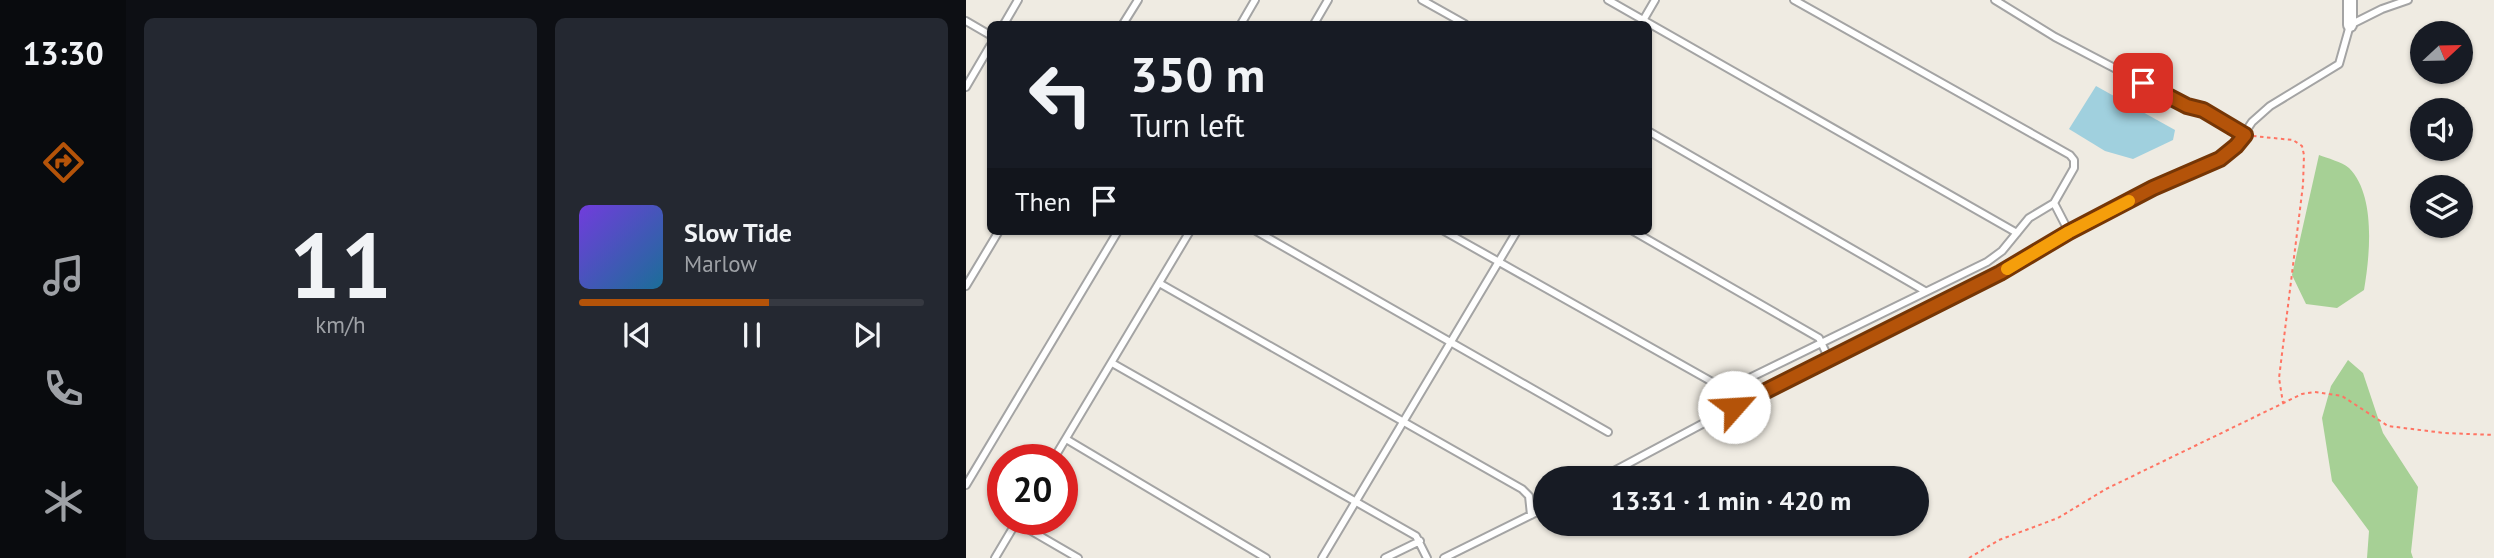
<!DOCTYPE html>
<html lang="en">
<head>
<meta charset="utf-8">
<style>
	body { margin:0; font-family:"PT Sans",sans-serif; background:#242831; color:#f1f3f6; height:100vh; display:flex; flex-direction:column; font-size:26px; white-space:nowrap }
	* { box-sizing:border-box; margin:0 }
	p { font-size:23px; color:#9ea1a6 }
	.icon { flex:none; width:38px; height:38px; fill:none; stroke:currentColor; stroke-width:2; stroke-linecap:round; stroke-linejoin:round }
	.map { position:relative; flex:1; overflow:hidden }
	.drawer { display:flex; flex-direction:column; gap:18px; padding:18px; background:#0d0f14; width:840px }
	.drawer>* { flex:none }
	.hud { position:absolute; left:21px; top:21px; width:665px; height:214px; border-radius:10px; box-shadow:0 2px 5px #0004; background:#171b24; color:#f1f3f6; overflow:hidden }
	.needle { width:46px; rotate:68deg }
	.fabs { position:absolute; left:1444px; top:21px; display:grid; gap:14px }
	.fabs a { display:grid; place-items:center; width:63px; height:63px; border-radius:50%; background:#171b24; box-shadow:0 2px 5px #0004; font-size:35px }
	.speed { position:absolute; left:21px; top:444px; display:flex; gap:14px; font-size:35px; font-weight:700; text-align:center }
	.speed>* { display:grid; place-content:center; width:91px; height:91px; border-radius:50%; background:#171b24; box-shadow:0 2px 5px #0004; line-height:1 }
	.speed .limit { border:10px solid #d22; background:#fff; color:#111 }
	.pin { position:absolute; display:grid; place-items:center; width:60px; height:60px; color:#fff; margin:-30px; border-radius:14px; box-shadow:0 4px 10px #0006 }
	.me { position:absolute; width:77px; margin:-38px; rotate:64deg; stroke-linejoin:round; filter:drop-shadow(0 0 5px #0008) }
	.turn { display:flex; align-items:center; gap:24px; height:147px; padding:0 28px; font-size:32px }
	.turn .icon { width:91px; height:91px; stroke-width:2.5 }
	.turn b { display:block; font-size:49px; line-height:60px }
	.then { display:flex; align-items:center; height:66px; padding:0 28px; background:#0003; gap:14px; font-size:26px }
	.drawer .card { flex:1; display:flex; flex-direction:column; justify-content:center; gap:10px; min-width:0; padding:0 24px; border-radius:10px; background:#242831 }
	.drawer .dial { align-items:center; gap:0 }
	.dial b { font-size:91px; line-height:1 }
	.song { display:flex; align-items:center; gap:21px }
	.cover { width:84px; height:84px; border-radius:10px; background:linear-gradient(135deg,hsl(260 70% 55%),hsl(200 70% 35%)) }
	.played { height:7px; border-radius:4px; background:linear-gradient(90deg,#b45309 55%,#363941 55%) }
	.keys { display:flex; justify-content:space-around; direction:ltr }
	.drawer .tiles { flex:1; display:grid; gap:18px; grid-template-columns:repeat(2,1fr) }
	.trip { position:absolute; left:567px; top:466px; width:396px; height:70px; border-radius:35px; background:#171b24; box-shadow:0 2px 5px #0004; font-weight:600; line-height:70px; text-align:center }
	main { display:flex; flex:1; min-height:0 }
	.menu { display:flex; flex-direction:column; width:126px; justify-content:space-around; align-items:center; background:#090b0e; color:#9ea1a6 }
	.menu .icon { width:49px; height:49px }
	.menu .current { color:#b45309 }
	.menu b { font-size:32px; color:#f1f3f6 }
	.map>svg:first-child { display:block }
	.forest { fill:#a6d095 }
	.water { fill:#a0d0de }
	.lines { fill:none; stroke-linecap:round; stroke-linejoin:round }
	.lane-casing { stroke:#a4a4a4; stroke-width:10 }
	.street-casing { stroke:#a4a4a4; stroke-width:16 }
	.path { stroke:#ff7463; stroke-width:2; stroke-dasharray:3.5 3.5; stroke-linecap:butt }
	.lane { stroke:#fff; stroke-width:6 }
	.street { stroke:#fff; stroke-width:12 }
	.route-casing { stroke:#753606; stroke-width:18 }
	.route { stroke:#b45309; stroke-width:12 }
	.slow { stroke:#f59e0b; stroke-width:12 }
</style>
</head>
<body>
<main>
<nav class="menu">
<b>13:30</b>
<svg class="icon current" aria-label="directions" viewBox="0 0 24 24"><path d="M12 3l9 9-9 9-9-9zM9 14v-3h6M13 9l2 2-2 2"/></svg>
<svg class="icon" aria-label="music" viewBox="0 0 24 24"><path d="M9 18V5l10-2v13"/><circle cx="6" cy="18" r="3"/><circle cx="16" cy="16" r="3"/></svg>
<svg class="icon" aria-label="phone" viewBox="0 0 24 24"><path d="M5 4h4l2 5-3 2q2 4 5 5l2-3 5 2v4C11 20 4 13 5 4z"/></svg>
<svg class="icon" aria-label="climate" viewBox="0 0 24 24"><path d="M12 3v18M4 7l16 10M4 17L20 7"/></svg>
</nav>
<section class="drawer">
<div class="tiles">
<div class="card dial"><b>11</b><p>km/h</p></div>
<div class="card">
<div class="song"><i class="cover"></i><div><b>Slow Tide</b><p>Marlow</p></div></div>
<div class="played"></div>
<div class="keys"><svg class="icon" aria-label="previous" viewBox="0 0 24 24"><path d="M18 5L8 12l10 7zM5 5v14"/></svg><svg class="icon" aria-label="pause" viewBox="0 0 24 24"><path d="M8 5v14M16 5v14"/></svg><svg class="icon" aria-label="next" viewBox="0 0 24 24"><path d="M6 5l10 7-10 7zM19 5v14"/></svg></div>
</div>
</div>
</section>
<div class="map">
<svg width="1528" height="558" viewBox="0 0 1528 558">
	<rect width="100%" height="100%" fill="#efebe2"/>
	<!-- forest -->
	<path class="forest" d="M1353 155C1361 158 1376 162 1383 168 1410 195 1404 255 1398 290L1371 308 1340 304 1326 275Z
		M1382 360 1397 373 1417 433 1452 487 1445 552 1447 558H1401L1403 531 1366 481 1356 418 1365 386Z"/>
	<!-- water -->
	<path class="water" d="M1130 86 1209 130 1207 140 1167 159 1139 151 1103 129Z"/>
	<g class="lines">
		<!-- lane casing -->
		<g class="lane-casing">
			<path id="lane" d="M456 0 499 24
				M642 0 1051 233
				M1029 0 1089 37 1221 106 1237 110 1279 135
				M0 21 24 35
				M38 24 52 0
				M157 24 172 0
				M275 24 289 0
				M348 24 362 0
				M675 24 689 0
				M0 87 24 46
				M682 131 959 291
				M1088 203 1103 232
				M290 231 642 432
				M478 231 757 388 765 395 768 407
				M667 231 853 338 864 361
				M193 283 556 489 563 496 565 515
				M0 286 33 231
				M146 363 450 536 461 558
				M759 390 1021 262 1036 251 1063 218 1088 203 1108 168V160L1104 155 828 0
				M100 439 300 558
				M87 460 224 231
				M635 478 768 407 1034 273 1103 232 1187 188 1254 159 1270 146 1286 122 1304 106 1373 64 1384 25 1416 9 1442 0
				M0 485 152 231
				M50 522 112 558
				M29 558 51 521
				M356 558 551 231
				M419 558 454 541
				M478 558 579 508"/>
		</g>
		<!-- street casing -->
		<g class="street-casing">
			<path id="street" d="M1384 0V25"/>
		</g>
		<!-- path -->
		<path class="path" d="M1287 136 1327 140 1336 146 1338 155 1337 185 1313 378 1317 403
			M1003 558 1033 540 1092 518 1140 489 1336 394 1349 392 1376 396 1422 426 1478 433 1528 435"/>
		<!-- lane -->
		<use href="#lane" class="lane"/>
		<!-- street -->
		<use href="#street" class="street"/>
	</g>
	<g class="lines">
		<!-- route casing -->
		<g class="route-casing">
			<path id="route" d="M768 407 1034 273 1103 232 1187 188 1254 159 1270 146 1279 135 1237 110 1221 106 1177 83"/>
		</g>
		<!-- route -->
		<use href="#route" class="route"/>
		<!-- slow -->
		<path class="slow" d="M1041 269 1103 232 1163 201"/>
	</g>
</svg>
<div class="fabs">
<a><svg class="needle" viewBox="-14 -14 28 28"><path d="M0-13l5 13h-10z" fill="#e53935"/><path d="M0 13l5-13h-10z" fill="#9ea1a6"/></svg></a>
<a><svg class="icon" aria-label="sound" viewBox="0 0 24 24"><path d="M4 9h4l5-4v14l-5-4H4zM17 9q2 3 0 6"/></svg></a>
<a><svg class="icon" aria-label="layers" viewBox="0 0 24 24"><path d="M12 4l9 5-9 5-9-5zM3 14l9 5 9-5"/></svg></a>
</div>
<div class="speed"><div class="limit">20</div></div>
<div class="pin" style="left:1177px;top:83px;background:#d93025"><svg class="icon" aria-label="arrive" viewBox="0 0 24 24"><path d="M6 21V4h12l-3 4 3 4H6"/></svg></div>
<svg class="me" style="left:768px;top:407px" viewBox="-20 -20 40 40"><circle r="19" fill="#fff"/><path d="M0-13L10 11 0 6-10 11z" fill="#b45309"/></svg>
<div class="trip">13:31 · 1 min · 420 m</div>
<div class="hud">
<div class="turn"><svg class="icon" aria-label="left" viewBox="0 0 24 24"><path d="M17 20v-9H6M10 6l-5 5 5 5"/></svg><div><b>350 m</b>Turn left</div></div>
<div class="then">Then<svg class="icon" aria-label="arrive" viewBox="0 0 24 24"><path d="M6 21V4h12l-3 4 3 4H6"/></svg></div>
</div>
</div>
</main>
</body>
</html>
